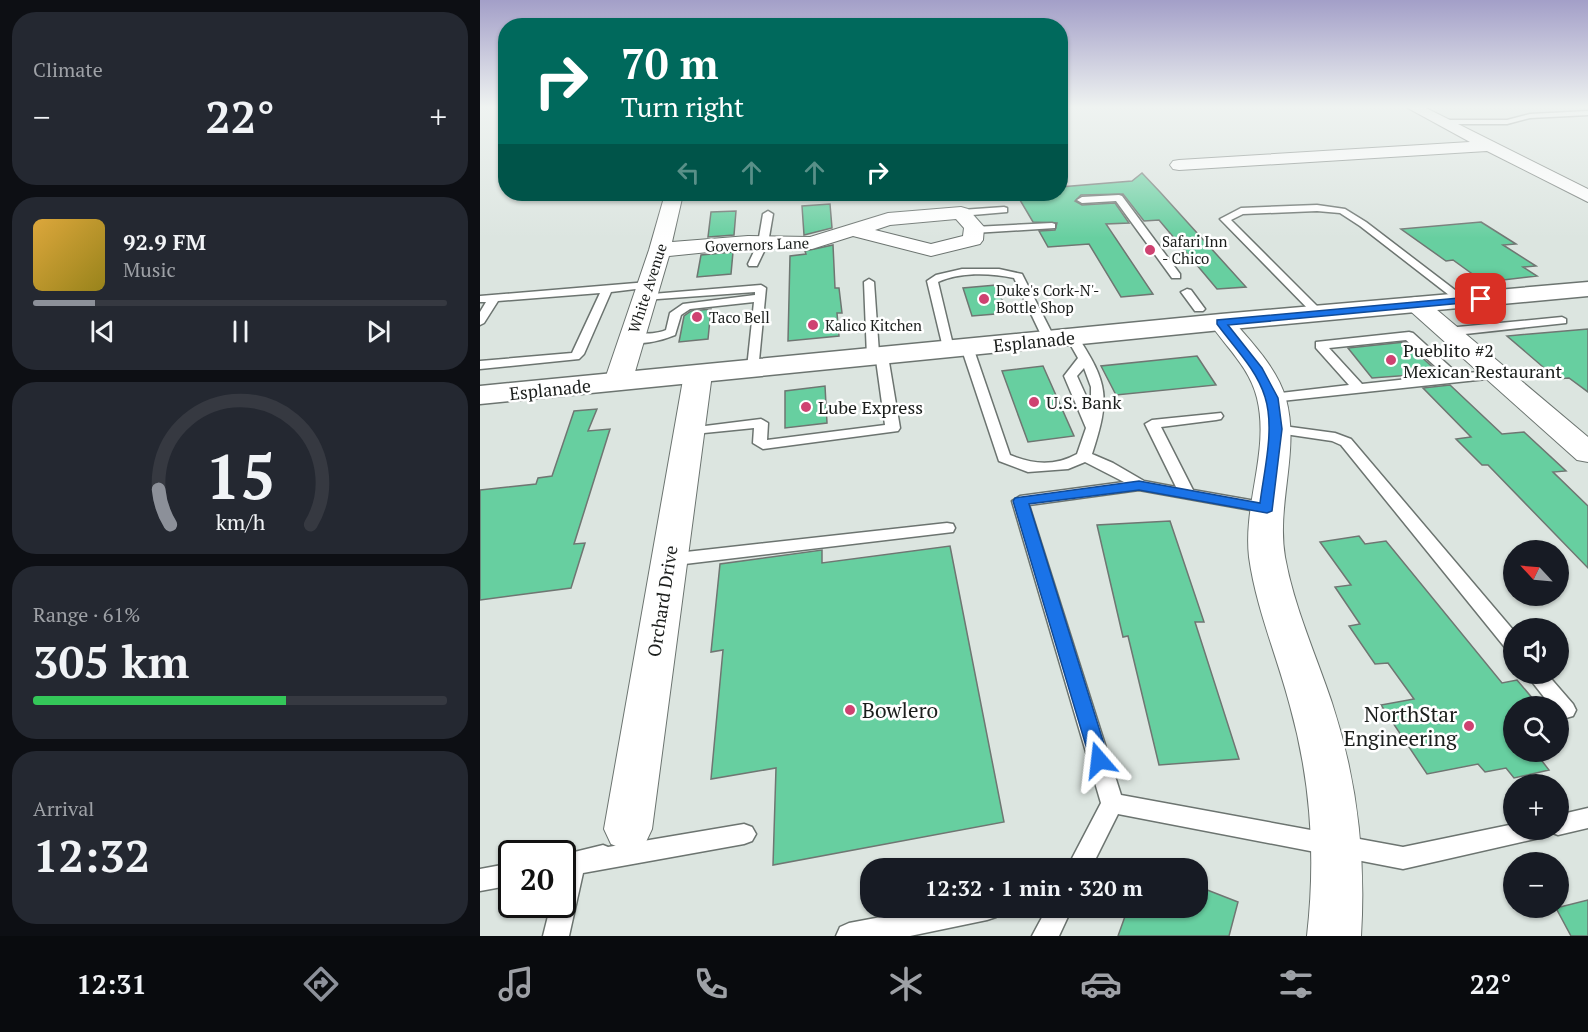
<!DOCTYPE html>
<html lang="en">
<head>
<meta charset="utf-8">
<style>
	body { margin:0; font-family:"PT Serif",serif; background:#242831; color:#f1f3f6; height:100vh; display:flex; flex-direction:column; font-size:22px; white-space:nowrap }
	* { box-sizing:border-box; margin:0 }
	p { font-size:20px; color:#9ea1a6 }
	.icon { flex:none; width:33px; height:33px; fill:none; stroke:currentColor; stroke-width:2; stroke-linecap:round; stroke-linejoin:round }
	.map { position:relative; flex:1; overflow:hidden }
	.drawer { display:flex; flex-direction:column; gap:12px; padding:12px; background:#0d0f14; width:480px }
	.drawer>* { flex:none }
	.hud { position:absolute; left:18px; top:18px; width:570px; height:183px; border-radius:24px; box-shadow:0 2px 4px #0004; background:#00695c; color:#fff; overflow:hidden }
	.needle { width:39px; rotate:296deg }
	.tools { position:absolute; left:1023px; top:540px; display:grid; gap:12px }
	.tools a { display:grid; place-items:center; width:66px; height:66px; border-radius:50%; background:#171b24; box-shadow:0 2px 4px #0004; font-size:30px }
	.speed { position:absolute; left:18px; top:840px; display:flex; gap:12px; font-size:30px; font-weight:700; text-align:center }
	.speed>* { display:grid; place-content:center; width:78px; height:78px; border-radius:50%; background:#171b24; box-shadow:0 2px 4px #0004; line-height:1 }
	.speed .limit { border:3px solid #111; border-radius:9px; background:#fff; color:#111 }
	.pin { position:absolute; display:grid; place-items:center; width:51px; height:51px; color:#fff; margin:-26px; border-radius:12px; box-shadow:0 3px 9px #0006 }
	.me { position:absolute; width:66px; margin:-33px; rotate:343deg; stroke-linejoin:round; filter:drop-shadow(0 0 4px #0008) }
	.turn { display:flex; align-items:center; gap:21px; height:126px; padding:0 24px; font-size:27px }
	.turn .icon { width:78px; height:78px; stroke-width:2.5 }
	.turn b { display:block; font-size:42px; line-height:51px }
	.lanes { display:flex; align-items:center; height:57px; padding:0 24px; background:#0003; justify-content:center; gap:30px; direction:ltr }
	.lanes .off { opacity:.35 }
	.big { font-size:45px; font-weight:800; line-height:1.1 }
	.drawer .card { flex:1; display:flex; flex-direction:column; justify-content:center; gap:9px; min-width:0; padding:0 21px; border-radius:24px; background:#242831 }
	.drawer .dial { align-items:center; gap:0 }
	.dial svg { height:156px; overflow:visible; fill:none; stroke:#363941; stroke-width:7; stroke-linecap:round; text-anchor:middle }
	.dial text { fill:#f1f3f6; stroke:none }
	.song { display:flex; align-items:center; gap:18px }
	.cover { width:72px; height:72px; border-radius:9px; background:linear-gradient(135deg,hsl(40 70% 55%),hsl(50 70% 35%)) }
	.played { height:6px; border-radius:3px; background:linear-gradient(90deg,#8c9099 15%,#363941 15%) }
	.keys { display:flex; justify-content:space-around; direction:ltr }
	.heat { display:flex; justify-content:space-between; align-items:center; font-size:33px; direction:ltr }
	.charge { height:9px; border-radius:4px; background:linear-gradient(90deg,#34c759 61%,#363941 0) }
	.trip { position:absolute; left:380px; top:858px; width:348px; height:60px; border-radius:24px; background:#171b24; box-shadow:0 2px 4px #0004; font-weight:800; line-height:60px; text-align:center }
	.menu { display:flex; height:96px; justify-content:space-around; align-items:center; background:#090b0e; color:#9ea1a6 }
	.menu .icon { width:42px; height:42px }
	.menu .selected { color:#8c9099 }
	.menu b { font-size:27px; color:#f1f3f6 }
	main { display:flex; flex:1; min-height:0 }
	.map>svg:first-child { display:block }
	.building { fill:#67cfa0; stroke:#6f7672; stroke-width:1.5 }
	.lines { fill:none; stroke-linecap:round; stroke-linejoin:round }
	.service-casing { stroke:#6c7470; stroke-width:3 }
	.minor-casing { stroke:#6c7470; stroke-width:2 }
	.secondary-casing { stroke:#6c7470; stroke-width:3 }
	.service { fill:#fff; fill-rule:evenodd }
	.minor { fill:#fff; fill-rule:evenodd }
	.secondary { fill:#fff; fill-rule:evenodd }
	.route { fill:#1a73e8; stroke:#114b97; stroke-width:1.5 }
	.poi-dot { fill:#cf4271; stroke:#fff; stroke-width:2 }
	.labels { text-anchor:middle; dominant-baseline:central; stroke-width:5; stroke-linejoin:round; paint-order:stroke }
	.far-poi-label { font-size:15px; fill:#1b1e1c; stroke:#fff; text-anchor:start }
	.far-street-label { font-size:15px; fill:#1b1e1c; stroke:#fff }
	.street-label { font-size:18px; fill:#1b1e1c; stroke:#fff }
	.poi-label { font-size:18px; fill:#1b1e1c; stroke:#fff; text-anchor:start }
	.near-poi-label { font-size:21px; fill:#1b1e1c; stroke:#fff; text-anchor:start }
</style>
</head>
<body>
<main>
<section class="drawer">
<div class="card"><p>Climate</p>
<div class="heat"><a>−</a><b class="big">22°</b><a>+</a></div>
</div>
<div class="card">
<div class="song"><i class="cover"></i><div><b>92.9 FM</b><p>Music</p></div></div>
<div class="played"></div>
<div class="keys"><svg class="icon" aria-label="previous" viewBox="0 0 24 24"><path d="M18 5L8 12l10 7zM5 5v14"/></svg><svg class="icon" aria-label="pause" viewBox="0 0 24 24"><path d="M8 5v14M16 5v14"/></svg><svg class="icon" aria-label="next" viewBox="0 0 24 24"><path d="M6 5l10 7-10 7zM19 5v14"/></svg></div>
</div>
<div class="card dial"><svg viewBox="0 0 100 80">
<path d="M14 69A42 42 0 1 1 86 69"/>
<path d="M14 69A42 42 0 0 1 8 51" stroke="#8c9099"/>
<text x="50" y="56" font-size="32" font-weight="700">15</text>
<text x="50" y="72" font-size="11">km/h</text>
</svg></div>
<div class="card"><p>Range · 61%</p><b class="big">305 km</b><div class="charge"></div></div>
<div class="card"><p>Arrival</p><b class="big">12:32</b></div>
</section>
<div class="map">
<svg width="1108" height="936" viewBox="0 0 1108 936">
	<rect width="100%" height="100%" fill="#dce5e0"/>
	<!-- building -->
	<path class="building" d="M662 173 680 192 766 287 737 289 679 220 664 221 643 194 601 195 595 201 602 205 635 203 649 223 626 224 673 294 641 297 609 244 568 247 559 231 575 230 577 223 553 222 537 195 580 194V187L652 181Z
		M350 204 352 228 324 235 322 206Z
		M256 211 254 235 228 237 231 212Z
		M1001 222 1036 244 1023 245 1056 266 1043 267 1057 276 1023 280 1018 276 998 278 973 260 966 261 921 229Z
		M353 245 355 288H359L362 313H357L359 336 308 341 310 256 326 254 325 251Z
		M253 252 251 274 217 277 221 255Z
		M516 285 527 313 492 316 483 288Z
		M231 309 228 339 199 342 204 316 211 311Z
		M1108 329V392L1089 378 1077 379 1027 336Z
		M925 342 959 373 892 378 868 348Z
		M717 356 736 385 636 395 621 366Z
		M563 366 594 436 548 442 522 371Z
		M970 385 1022 434 1044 432 1086 471 1073 472 1108 506V568L1008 465H1002L976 439 991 437 943 388Z
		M345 386 347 423 305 428V391Z
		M117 409 108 431 130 429 94 544 105 543 91 588 0 600V490L56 484 58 478 72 476 94 411Z
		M690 521 724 622H715L759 759 679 765 648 636 643 637 617 525Z
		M879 536 885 544 906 541 1022 683 1037 680 1059 706H1034V752H1055L1069 770 1034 778 1026 768 1005 772 998 764 947 774 901 705 934 699 908 663 895 664 869 626 880 624 855 587 871 585 840 542Z
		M470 546 524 822 293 865 296 768 231 779 243 650 231 652 240 564 342 550V563Z
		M717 886 758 902 749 936H638L648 908H717Z
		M1108 900V936H1091L1076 908Z"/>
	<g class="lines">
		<!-- service casing -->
		<g class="service-casing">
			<path id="service" d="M1108 111V115L1050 118 1027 124H962L958 122 962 120H1027L1050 114Z
				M639 195 642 196 700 274V278H692L636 201 602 203 597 200 602 197Z
				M837 205 865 209 886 222 988 300 986 302H978L880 226 860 213 837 211 763 214 751 220 844 313 838 316 834 315 740 219 761 208Z
				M524 207 527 208V212L481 216 476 213 481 210Z
				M288 211 293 214 288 243 277 266H269L268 264 278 243 283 214Z
				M572 223 575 224V228L494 233 489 230 494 227Z
				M482 269H519L542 274 575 339 573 342H565L563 339 534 278C510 273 480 272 458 282L474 349 468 353 464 352 447 281 456 275Z
				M389 279 394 282 399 353H406L408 356 420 428 418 431 283 449 273 443 274 428 204 435 202 432 209 428 281 419 288 423 287 440 405 425 396 360H389L387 357 384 282Z
				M168 282 173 285 172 287 131 292 104 354 99 359 0 369V361L92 353 120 293 18 301 4 323 0 325V312L6 302H0V296Z
				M281 285 286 288 278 371 273 372 267 368 274 302 210 309 201 315 195 335C183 340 156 348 145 339 155 331 173 336 186 330L190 313 203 304 275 295V292L164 300 160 299V295Z
				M707 289 711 290 725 309 723 311H715L701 292Z
				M1082 317 1086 319V323L967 336 961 332 967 328Z
				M929 332 933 333 978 374 1016 370 1022 374 1016 378 792 402 785 398 792 394 869 385 836 348V342ZM926 340 965 375 882 384 849 348Z
				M592 333 596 334C629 384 630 398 612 454L633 463 664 481 696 487 665 424 672 420 741 413 743 416 741 419 736 420 681 427 713 490 787 503 795 508 787 513 659 490 549 505 641 795 923 847 1034 824V830H1067L1064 837 923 869 638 814 611 868H587L621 803 532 501 540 496 644 482 605 462 588 469 548 472 519 461 481 347 487 343 493 347 530 455C554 465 575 466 597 454L606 428 584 376 598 358 586 337ZM604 368 611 387V407L597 376Z
				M796 425 855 433 871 439 1034 631V652L1027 650 861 445 852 441 791 432 789 429 791 426Z
				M467 523 473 524 475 528 473 532 188 566 182 564 179 560 182 556 188 554Z
				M1046 674H1067L1093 704 1096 710 1093 716 1086 718 1079 716 1078 706H1071Z
				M1108 808V828L1078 835 1070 832 1069 830H1078V815Z
				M264 824 272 827 276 834 272 841 264 844 103 873 89 936H63L71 904H82V855L123 845 128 847Z
				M32 863V885L0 891V869Z
				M449 908H519L516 917 507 920 430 936H356L360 927 369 923Z
				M567 908H592L579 936H552Z"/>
		</g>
		<!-- minor casing -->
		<g class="minor-casing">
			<path id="minor" d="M926 107H944L1108 189V202L1007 151 699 170 693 169 690 165 693 161 699 160 990 142Z
				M185 194H203L192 242 268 236 330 237 408 213 481 207 488 209 504 227 503 240 500 244 451 256 373 236 332 249 268 248 189 256 152 382 148 388 138 390 128 388 124 382 169 250ZM476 219 484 228 483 236 451 244 395 230 410 225Z
				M936 297 944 299 1108 437V462L1097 460 928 309 924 304 928 299Z
				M741 315 750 317C770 341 797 367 806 399 820 451 796 504 805 557 814 607 836 655 852 703 877 779 886 857 881 936H827C836 858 831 781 810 706 797 656 776 608 769 557 763 503 790 451 777 398 770 368 746 347 729 322L732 317Z
				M218 366 228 368 232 374 172 829 165 844 148 851 131 844 124 829 204 374 208 368Z"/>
		</g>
		<!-- secondary casing -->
		<g class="secondary-casing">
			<path id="secondary" d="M1108 282V296L741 330 0 404V386L741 314Z"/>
		</g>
		<!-- service -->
		<use href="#service" class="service"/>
		<!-- minor -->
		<use href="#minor" class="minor"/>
		<!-- secondary -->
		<use href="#secondary" class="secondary"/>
	</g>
	<!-- sky -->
	<linearGradient id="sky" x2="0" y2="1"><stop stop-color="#a39fc8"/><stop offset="0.45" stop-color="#eff3f1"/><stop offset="1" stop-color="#eff3f1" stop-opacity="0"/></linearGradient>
	<rect width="1108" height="238" fill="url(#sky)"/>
	<!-- route -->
	<path class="route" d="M1001 296 1004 297V301L748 325 782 368 798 398 802 429 792 511 787 513 659 490 549 504 629 760 626 766 619 768 612 766 533 501 535 498 659 481 780 503C784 470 795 429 785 397 777 370 754 347 737 324V320Z"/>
	<!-- markers -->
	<g class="poi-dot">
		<circle cx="670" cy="250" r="6"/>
		<circle cx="504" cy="299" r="6"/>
		<circle cx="217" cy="317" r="6"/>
		<circle cx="333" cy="325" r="6"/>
		<circle cx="911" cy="360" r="6"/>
		<circle cx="554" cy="402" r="6"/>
		<circle cx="326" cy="407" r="6"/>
		<circle cx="370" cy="710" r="6"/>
		<circle cx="989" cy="726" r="6"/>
	</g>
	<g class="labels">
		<!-- far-poi labels -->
		<g class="far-poi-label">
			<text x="682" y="241">Safari Inn<tspan x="682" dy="17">- Chico</tspan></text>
			<text x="516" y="290">Duke's Cork-N'-<tspan x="516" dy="17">Bottle Shop</tspan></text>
			<text x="229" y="317">Taco Bell</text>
			<text x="345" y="325">Kalico Kitchen</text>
		</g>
		<!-- far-street labels -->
		<g class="far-street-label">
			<text transform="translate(277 244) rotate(-2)">Governors Lane</text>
			<text transform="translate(167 288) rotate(-72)">White Avenue</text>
		</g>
		<!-- street labels -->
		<g class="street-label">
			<text transform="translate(554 341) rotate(-6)">Esplanade</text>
			<text transform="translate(70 389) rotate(-6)">Esplanade</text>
			<text transform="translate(182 601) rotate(-81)">Orchard Drive</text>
		</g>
		<!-- poi labels -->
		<g class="poi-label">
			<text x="923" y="350">Pueblito #2<tspan x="923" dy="21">Mexican Restaurant</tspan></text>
			<text x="566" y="402">U.S. Bank</text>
			<text x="338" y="407">Lube Express</text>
		</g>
		<!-- near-poi labels -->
		<g class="near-poi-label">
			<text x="382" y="710">Bowlero</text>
			<text x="977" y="714" text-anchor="end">NorthStar<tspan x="977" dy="24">Engineering</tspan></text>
		</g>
	</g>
</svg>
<div class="tools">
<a><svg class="needle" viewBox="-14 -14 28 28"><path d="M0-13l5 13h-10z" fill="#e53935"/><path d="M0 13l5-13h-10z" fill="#9ea1a6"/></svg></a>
<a><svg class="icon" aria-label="sound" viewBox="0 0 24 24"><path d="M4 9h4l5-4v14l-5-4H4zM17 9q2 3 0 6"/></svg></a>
<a><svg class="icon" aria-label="search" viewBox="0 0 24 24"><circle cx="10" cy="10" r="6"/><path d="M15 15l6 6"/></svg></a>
<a>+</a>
<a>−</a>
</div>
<div class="speed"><div class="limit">20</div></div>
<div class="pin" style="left:1001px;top:299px;background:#d93025"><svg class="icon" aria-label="arrive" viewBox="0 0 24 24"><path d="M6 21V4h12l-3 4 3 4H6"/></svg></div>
<svg class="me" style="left:619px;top:760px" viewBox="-20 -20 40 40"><path d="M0-17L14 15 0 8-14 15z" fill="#1a73e8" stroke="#fff" stroke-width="4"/></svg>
<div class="trip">12:32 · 1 min · 320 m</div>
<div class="hud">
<div class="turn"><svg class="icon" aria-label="right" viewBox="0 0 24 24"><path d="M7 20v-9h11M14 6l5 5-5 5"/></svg><div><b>70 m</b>Turn right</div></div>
<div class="lanes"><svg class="icon off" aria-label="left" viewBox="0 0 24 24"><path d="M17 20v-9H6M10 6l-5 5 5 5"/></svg><svg class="icon off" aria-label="ahead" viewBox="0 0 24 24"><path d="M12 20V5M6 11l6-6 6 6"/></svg><svg class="icon off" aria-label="ahead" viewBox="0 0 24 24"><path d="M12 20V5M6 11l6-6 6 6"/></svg><svg class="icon" aria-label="right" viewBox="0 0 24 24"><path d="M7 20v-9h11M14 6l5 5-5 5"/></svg></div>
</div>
</div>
</main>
<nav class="menu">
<b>12:31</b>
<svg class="icon selected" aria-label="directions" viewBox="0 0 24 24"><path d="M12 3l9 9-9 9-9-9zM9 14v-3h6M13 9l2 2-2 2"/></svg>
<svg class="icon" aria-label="music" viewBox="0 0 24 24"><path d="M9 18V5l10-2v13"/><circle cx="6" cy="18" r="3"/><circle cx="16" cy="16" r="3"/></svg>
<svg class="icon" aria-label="phone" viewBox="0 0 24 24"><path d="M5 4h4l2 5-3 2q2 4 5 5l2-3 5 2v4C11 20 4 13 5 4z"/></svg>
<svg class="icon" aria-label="climate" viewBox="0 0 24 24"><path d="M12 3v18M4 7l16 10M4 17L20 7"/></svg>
<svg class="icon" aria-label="car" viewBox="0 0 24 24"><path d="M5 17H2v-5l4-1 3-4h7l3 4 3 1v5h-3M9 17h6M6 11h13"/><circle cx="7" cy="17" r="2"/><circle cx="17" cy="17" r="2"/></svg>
<svg class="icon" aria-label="filters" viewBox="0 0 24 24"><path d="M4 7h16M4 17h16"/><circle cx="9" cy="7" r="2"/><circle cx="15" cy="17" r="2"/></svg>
<b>22°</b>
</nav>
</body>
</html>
